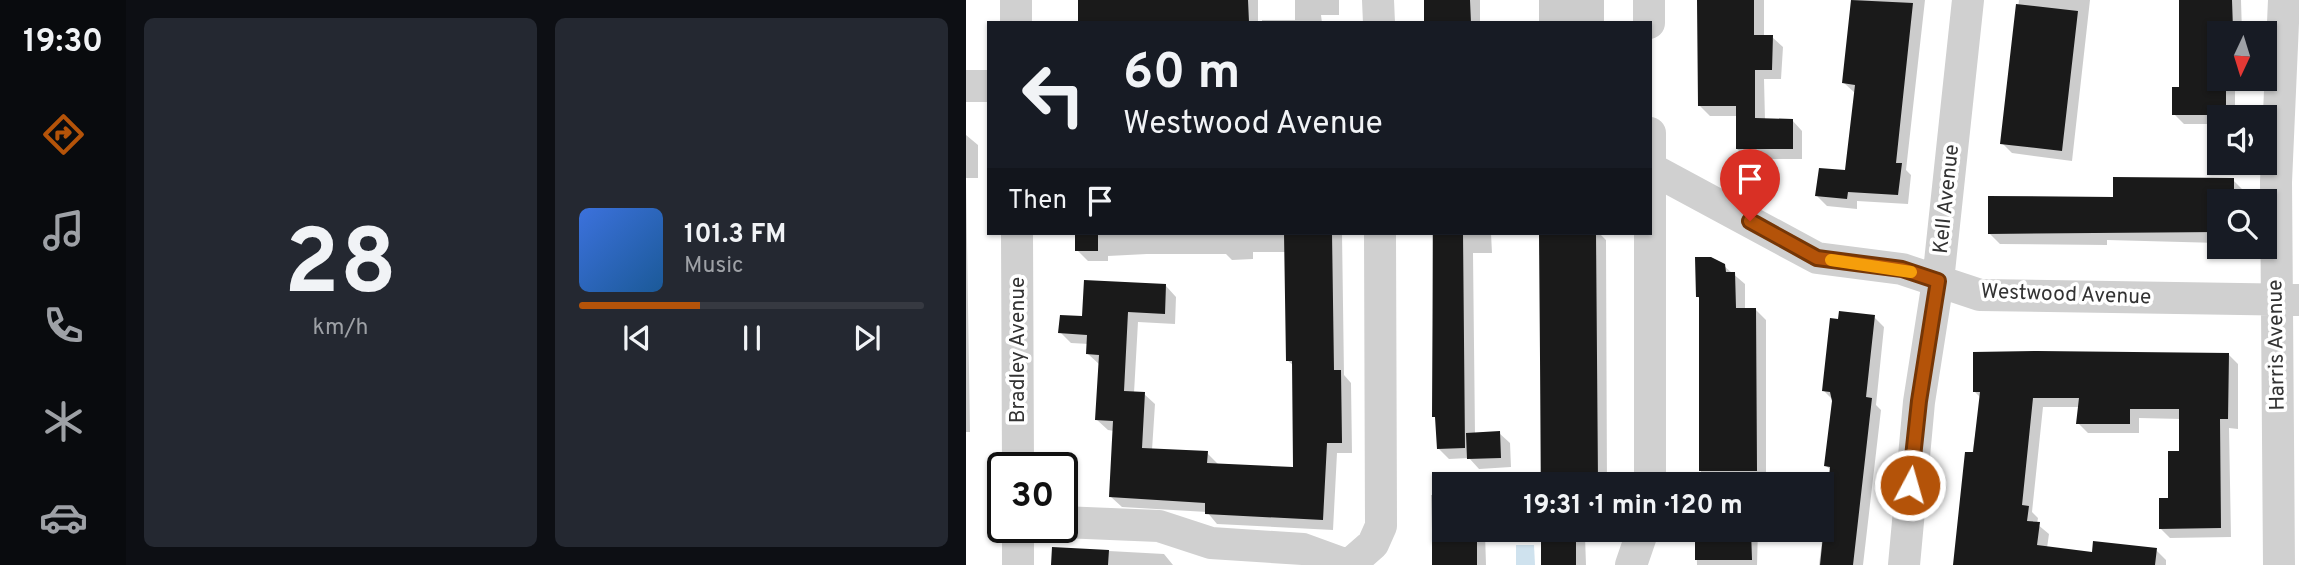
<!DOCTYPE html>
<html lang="en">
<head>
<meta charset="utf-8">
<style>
	body { margin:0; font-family:Overpass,sans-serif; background:#242831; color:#f1f3f6; height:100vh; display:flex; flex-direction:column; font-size:26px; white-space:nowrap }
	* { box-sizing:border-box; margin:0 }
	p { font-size:23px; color:#9ea1a6 }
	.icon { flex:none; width:38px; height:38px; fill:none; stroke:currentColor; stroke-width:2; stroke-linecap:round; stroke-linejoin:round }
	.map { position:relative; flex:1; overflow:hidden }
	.details { display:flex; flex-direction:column; gap:18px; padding:18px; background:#0d0f14; width:840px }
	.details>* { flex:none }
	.hud { position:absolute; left:21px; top:21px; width:665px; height:214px; border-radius:0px; box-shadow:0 2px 5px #0004; background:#171b24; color:#f1f3f6; overflow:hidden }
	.needle { width:46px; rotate:184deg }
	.buttons { position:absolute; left:1241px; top:21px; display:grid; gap:14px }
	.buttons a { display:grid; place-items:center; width:70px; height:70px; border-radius:0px; background:#171b24; box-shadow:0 2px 5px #0004; font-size:35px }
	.speed { position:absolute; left:21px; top:452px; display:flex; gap:14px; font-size:35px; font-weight:700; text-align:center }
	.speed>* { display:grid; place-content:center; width:91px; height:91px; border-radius:50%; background:#171b24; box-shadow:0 2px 5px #0004; line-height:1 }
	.speed .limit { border:4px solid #111; border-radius:10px; background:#fff; color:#111 }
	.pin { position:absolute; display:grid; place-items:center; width:60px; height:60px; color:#fff; margin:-72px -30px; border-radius:50% 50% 50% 0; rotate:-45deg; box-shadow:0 0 7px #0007 }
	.pin .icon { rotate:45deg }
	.me { position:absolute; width:77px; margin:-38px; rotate:6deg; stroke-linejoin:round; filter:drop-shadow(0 0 5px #0008) }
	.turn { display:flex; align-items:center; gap:24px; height:147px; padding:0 21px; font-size:32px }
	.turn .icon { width:91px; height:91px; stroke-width:2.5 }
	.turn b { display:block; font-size:49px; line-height:60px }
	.then { display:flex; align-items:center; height:66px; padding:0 21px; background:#0003; gap:14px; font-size:26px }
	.details .card { flex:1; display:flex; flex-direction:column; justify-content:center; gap:10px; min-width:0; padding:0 24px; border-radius:10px; background:#242831 }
	.details .dial { align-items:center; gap:0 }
	.dial b { font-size:91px; line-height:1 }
	.song { display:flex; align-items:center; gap:21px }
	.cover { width:84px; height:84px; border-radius:10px; background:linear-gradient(135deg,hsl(220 70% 55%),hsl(210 70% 35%)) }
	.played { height:7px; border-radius:4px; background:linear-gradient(90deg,#b45309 35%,#363941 35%) }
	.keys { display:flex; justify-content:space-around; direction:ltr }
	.details .tiles { flex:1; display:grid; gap:18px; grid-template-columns:repeat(2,1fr) }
	.trip { position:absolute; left:466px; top:472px; width:402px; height:70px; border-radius:0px; background:#171b24; box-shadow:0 2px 5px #0004; font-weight:700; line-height:70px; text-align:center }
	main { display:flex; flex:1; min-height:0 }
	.tabs { display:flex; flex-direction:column; width:126px; justify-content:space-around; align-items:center; background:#090b0e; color:#9ea1a6 }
	.tabs .icon { width:49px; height:49px }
	.tabs .on { color:#b45309 }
	.tabs b { font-size:32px; color:#f1f3f6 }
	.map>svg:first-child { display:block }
	.water { fill:#cfe2ee }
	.shadow { fill:#0003 }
	.building { fill:#1a1a1a }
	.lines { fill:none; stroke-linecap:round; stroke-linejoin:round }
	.minor { stroke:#d0d0d0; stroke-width:32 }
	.route-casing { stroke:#753606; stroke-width:18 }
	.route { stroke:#b45309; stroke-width:12 }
	.slow { stroke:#f59e0b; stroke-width:12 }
	.labels { text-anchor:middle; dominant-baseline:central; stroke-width:7; stroke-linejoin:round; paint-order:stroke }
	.street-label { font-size:21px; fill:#333; stroke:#fff }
</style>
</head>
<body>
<main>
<nav class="tabs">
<b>19:30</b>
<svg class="icon on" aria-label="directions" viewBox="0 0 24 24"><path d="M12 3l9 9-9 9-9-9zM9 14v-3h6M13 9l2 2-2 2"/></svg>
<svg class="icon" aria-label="music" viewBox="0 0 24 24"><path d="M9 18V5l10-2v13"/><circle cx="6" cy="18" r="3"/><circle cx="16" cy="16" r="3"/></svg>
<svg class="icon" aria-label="phone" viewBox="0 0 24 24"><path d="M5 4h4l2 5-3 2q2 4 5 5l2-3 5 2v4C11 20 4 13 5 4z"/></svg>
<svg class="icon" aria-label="climate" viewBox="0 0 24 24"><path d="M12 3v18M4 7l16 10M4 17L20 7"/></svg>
<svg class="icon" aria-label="car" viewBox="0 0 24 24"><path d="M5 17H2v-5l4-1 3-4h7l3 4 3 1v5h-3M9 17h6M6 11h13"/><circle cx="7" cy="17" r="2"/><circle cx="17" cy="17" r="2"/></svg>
</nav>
<section class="details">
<div class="tiles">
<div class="card dial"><b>28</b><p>km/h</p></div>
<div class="card">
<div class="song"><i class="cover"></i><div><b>101.3 FM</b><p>Music</p></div></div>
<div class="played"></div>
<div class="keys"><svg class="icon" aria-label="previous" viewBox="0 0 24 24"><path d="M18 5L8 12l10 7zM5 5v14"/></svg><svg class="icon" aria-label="pause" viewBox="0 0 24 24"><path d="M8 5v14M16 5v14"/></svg><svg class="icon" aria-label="next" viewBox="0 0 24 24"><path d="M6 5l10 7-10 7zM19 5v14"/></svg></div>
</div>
</div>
</section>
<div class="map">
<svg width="1333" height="565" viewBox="0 0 1333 565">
	<rect width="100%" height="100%" fill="#fff"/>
	<!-- water -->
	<path class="water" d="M550 545H568L569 565H550Z"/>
	<!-- shadow -->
	<path class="shadow" d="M113 0H292V23H114Z
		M329 0H373V15H355L356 23H296V20H329Z
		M459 0H514V23H460Z
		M573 0H638V23H573Z
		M733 0H798V37H806L817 47 815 79H798L799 120H826L836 131V159H782L771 149V116H744L734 106Z
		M887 0H959L940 170 945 175 942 204 891 201V209L861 206 851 196 881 172 889 93 878 83Z
		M1053 0H1124L1106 161 1046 153 1036 143Z
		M1214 0H1275L1276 33H1253V79H1273V82H1269V117H1253V124H1218L1208 114 1215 89Z
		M0 135 12 145V178H0L4 432H0Z
		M1267 180 1277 190V201H1253V243L1141 240V245L1034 244 1024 234 1149 198Z
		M111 233H376L378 375 385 383 386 453H371L367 530 251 524 241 512 156 507 145 497 148 431 142 430 131 420 133 364 122 354 123 344 105 343 94 332 117 318 200 286 210 297 209 324 172 322 168 393 178 394 189 404 186 450 241 453 252 464 329 469 328 366 321 360 319 252H287V259L266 260 260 254H181L142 256V261H122L111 250Z
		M466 233H525L526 253H507L509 434 533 433 544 443 545 467 513 469 503 458 483 459 473 449 471 419 468 416Z
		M575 233H633L640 240 641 485H574Z
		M758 266 779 284V310H790L800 320V485H735V300L731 296Z
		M908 317 918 327 910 405 915 410 897 565H853L865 470 860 466 867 400 858 391Z
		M1262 354 1272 364V429L1263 428 1265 537 1204 538 1194 528 1215 453V419L1173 418V433H1122L1112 423 1114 407H1077L1066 512 1072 518 1071 524 1083 534 1081 548 1127 554 1190 550 1200 560V565H989L1015 398 1008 391Z
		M465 495H478V530L519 533 520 565H467Z
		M575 530H636V536H619L620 565H576Z
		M792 530 791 565H731L730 531Z
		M88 548 198 554 207 565H87Z"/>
	<!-- building -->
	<path class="building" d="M112 0H282L283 22 112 23Z
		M458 0H504L505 23H458Z
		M731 0H788V35H807L806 70H789V118L827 119V149H770V106H732Z
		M885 0 947 3 930 163H936L932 195 882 192 881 199 849 196 853 168 879 170 889 85 876 83Z
		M1213 0H1266L1267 29H1253V87H1260V115H1206V87H1213Z
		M1050 4 1112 11 1096 151 1034 144Z
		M1147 177 1268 178V201H1253V232L1022 234V196L1147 197Z
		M109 233H132V251H109Z
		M318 233H366L368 370H375L376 443H361L357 520 239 514V503L143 497 147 421 129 420 133 355 120 354 121 335 92 333 94 315 116 316 118 280 200 284 199 314 162 312 158 391 179 392 176 448 242 451 241 463 327 467 326 361H320Z
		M467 233H497L499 448 471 449 469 417H466Z
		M573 233H630L632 482 575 483Z
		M729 257H745L759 264 760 272H769L770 308H790L791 471H733V297H730Z
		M873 311 909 315 900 397 906 398 887 565H854L864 467 858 466 866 401 864 392 856 391 864 318 872 319Z
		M1072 351 1263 353 1262 419H1254L1255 528 1193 529V498H1202V451H1213V409H1164V424H1110L1113 398H1067L1056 505 1063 506 1061 521 1074 522 1071 545 1126 552 1127 541 1191 548 1189 565H987L999 452H1007L1014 392H1007V352Z
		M534 431 535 458 501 459 500 433Z
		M466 530H511V565H466Z
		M729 530H785L786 560H729Z
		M610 538V565H575V539Z
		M86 547 143 550 142 565H85Z"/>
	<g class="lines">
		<!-- minor -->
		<path class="minor" d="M50 0V23
			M412 0 413 23
			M683 0V23
			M0 86H23
			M684 168 851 258 936 269 1014 295 1333 300
			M51 233 52 467
			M684 485V133
			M96 522 193 526 245 543 337 549 381 565
			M52 565V527
			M383 565 407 544 415 526 414 233
			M665 565 677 530
			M938 565 953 402 972 281 1002 0
			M1313 565 1310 182 1318 0"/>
	</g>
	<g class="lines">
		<!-- route casing -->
		<g class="route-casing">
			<path id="route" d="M784 221 851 258 936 269 972 281 953 401 944 485"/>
		</g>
		<!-- route -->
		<use href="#route" class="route"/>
		<!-- slow -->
		<path class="slow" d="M865 260 945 272"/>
	</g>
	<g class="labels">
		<!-- street labels -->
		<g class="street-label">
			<text transform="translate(981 199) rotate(-84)">Kell Avenue</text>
			<text transform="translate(1100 295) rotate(2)">Westwood Avenue</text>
			<text transform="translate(1311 345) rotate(-91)">Harris Avenue</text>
			<text transform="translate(52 350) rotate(-90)">Bradley Avenue</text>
		</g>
	</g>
</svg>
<div class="buttons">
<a><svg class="needle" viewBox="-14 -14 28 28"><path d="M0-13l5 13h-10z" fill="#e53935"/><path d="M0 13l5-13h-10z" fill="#9ea1a6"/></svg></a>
<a><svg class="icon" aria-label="sound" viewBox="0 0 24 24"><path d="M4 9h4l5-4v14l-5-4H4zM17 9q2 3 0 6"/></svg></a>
<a><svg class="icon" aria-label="search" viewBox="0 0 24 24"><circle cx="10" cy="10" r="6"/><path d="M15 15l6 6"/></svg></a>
</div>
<div class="speed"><div class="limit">30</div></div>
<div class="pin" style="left:784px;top:221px;background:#d93025"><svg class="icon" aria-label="arrive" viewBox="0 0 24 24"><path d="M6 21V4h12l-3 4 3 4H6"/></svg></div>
<svg class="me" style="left:944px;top:485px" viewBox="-20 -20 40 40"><circle r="17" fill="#b45309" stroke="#fff" stroke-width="3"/><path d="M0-11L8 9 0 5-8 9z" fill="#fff"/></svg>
<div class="trip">19:31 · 1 min · 120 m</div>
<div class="hud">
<div class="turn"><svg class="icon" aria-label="left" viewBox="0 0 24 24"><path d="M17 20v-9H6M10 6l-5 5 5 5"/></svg><div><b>60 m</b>Westwood Avenue</div></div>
<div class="then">Then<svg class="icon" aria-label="arrive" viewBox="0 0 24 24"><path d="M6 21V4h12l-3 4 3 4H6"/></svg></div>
</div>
</div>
</main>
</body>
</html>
